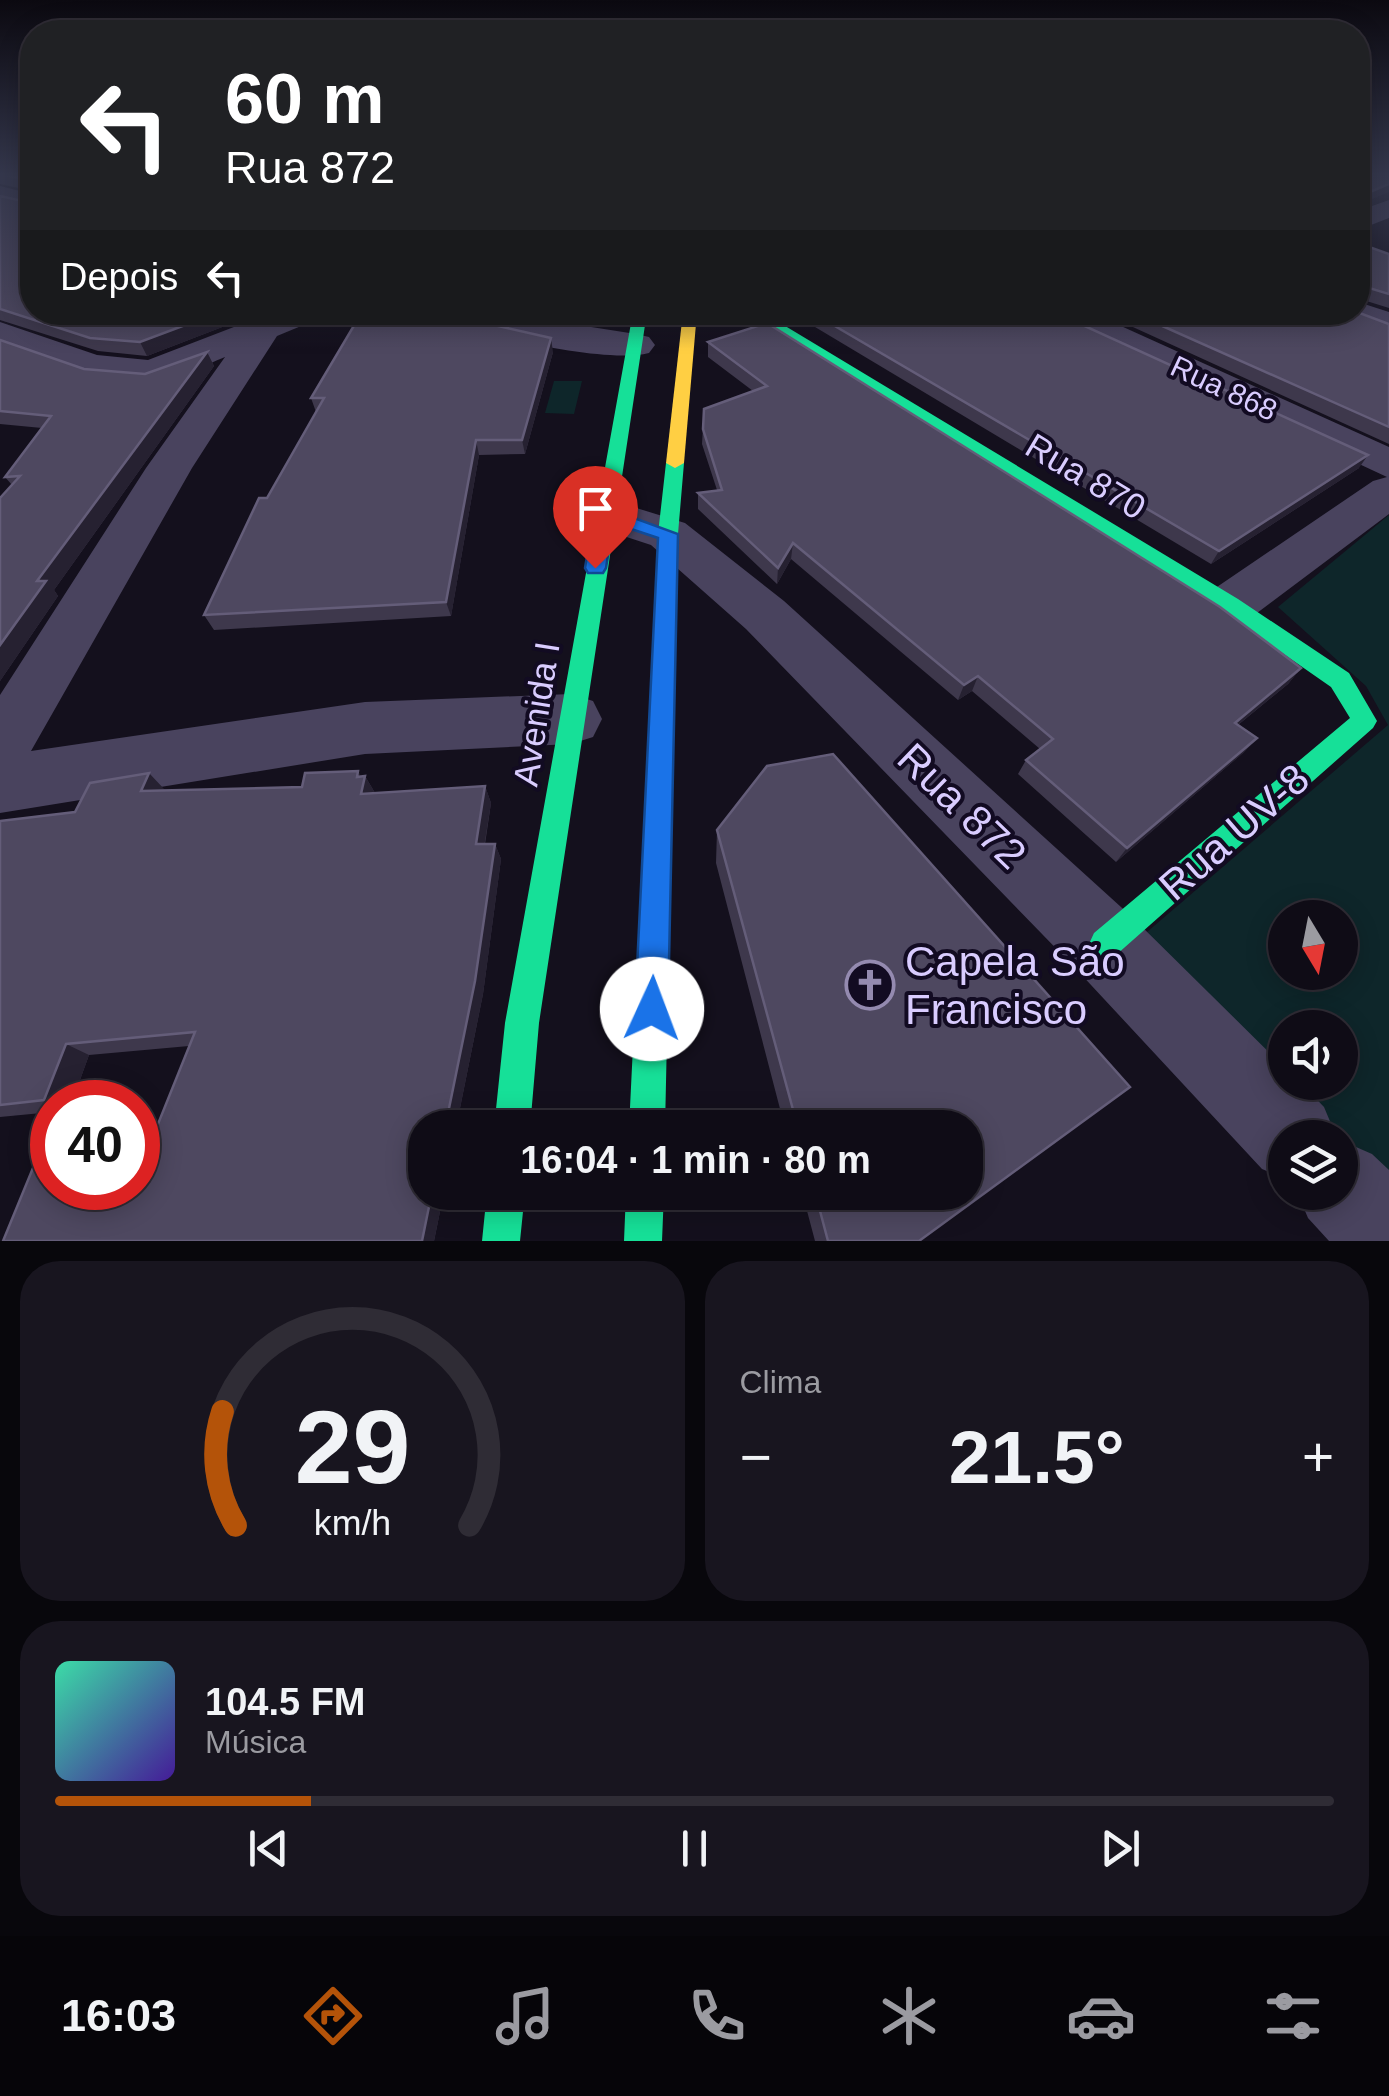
<!DOCTYPE html>
<html lang="pt">
<head>
<meta charset="utf-8">
<style>
	body { margin:0; font-family:Arial,sans-serif; background:#18151f; color:#f1f3f6; height:100vh; display:flex; flex-direction:column; font-size:38px; white-space:nowrap }
	* { box-sizing:border-box; margin:0 }
	p { font-size:32px; color:#9b9ba1 }
	.icon { flex:none; width:55px; height:55px; fill:none; stroke:currentColor; stroke-width:2; stroke-linecap:round; stroke-linejoin:round }
	.map { position:relative; height:1241px; overflow:hidden }
	.drawer { display:flex; flex-direction:column; gap:20px; padding:20px; background:#08070c; flex:1 }
	.drawer>* { flex:none }
	.hud { position:absolute; left:20px; top:20px; width:1350px; height:305px; border-radius:40px; box-shadow:0 5px 25px #0003,0 0 0 2px #2f2c35; background:#202124; color:#fff; overflow:hidden }
	.needle { width:65px; rotate:170deg }
	.buttons { position:absolute; left:1268px; top:900px; display:grid; gap:20px }
	.buttons a { display:grid; place-items:center; width:90px; height:90px; border-radius:50%; background:#0f0c16; box-shadow:0 5px 25px #0003,0 0 0 2px #2f2c35; font-size:50px }
	.speed { position:absolute; left:30px; top:1080px; display:flex; gap:20px; font-size:50px; font-weight:700; text-align:center }
	.speed>* { display:grid; place-content:center; width:130px; height:130px; border-radius:50%; background:#0f0c16; box-shadow:0 5px 25px #0003,0 0 0 2px #2f2c35; line-height:1 }
	.speed .limit { border:15px solid #d22; background:#fff; color:#111 }
	.pin { position:absolute; display:grid; place-items:center; width:85px; height:85px; color:#fff; margin:-102px -42px; border-radius:50% 50% 50% 0; rotate:-45deg; box-shadow:0 0 10px #0007 }
	.pin .icon { rotate:45deg }
	.me { position:absolute; width:110px; margin:-55px; rotate:2deg; stroke-linejoin:round; filter:drop-shadow(0 0 8px #0008) }
	.turn { display:flex; align-items:center; gap:35px; height:210px; padding:0 40px; font-size:45px }
	.turn .icon { width:130px; height:130px; stroke-width:2.5 }
	.turn b { display:block; font-size:70px; line-height:85px }
	.then { display:flex; align-items:center; height:95px; padding:0 40px; background:#0003; gap:20px; font-size:38px }
	.big { font-size:75px; font-weight:600; line-height:1.1 }
	.drawer .card { flex:1; display:flex; flex-direction:column; justify-content:center; gap:15px; min-width:0; padding:0 35px; border-radius:40px; background:#18151f }
	.drawer .dial { align-items:center; gap:0 }
	.dial svg { height:260px; overflow:visible; fill:none; stroke:#2f2c35; stroke-width:7; stroke-linecap:round; text-anchor:middle }
	.dial text { fill:#f1f3f6; stroke:none }
	.song { display:flex; align-items:center; gap:30px }
	.cover { width:120px; height:120px; border-radius:15px; background:linear-gradient(135deg,hsl(160 70% 55%),hsl(260 70% 35%)) }
	.played { height:10px; border-radius:5px; background:linear-gradient(90deg,#b45309 20%,#2f2c35 20%) }
	.keys { display:flex; justify-content:space-around; direction:ltr }
	.heat { display:flex; justify-content:space-between; align-items:center; font-size:55px; direction:ltr }
	.drawer .tiles { flex:1; display:grid; gap:20px; grid-template-columns:1fr 1fr }
	.card:last-child { grid-column:span 2 }
	.trip { position:absolute; left:408px; top:1110px; width:575px; height:100px; border-radius:40px; background:#0f0c16; box-shadow:0 5px 25px #0003,0 0 0 2px #2f2c35; font-weight:600; line-height:100px; text-align:center }
	.menu { display:flex; height:160px; justify-content:space-around; align-items:center; background:#060509; color:#9b9ba1 }
	.menu .icon { width:70px; height:70px }
	.menu .on { color:#b45309 }
	.menu b { font-size:45px; color:#f1f3f6 }
	.map>svg:first-child { display:block }
	.green { fill:#0e262a; fill-rule:evenodd }
	.lines { fill:none; stroke-linecap:round; stroke-linejoin:round }
	.street { fill:#49435e; fill-rule:evenodd }
	.fast { fill:#16e098; fill-rule:evenodd }
	.slow { fill:#ffcf43; fill-rule:evenodd }
	.wall { fill:#3e384c }
	.shaded-wall { fill:#262131 }
	.building { fill:#4e4860; stroke:#645d79; stroke-width:2.5 }
	.route { fill:#1a73e8; stroke:#114b97; stroke-width:2.5 }
	.labels { text-anchor:middle; dominant-baseline:central; stroke-width:8; stroke-linejoin:round; paint-order:stroke }
	.far-street-label { font-size:30px; fill:#d9ccff; stroke:#120b22 }
	.street-label { font-size:35px; fill:#d9ccff; stroke:#120b22 }
	.near-street-label { font-size:42px; fill:#d9ccff; stroke:#120b22 }
	.near-poi-label { font-size:42px; fill:#d9ccff; stroke:#120b22; text-anchor:start }
</style>
</head>
<body>
<div class="map">
<svg width="1389" height="1241" viewBox="0 0 1389 1241">
	<rect width="100%" height="100%" fill="#14101d"/>
	<!-- green -->
	<path class="green" d="M554 381H582L574 414 545 413Z
		M1389 515V1202L1340 1167V1138L1309 1137 1147 932 1388 725 1366 686 1278 607ZM1285 918H1340V972H1285ZM1285 1028H1340V1082H1285Z"/>
	<g class="lines">
		<!-- street -->
		<path class="street" d="M0 186 32 194V211L0 203Z
			M1389 200V218L1358 230V211Z
			M1358 302 1389 312V335L1346 319 1341 312H1358Z
			M273 312H323L318 319 277 336 192 468 31 751 365 702 571 694 593 701 602 719 593 737 571 744 365 754 0 813V695L146 468 225 357C203 366 176 381 152 384 101 389 46 364 0 346V322L97 355 148 360Z
			M422 312H495L636 334 649 337 655 345 649 353C601 365 478 332 427 319Z
			M1043 312H1090L1389 447V514L1249 619 1230 624 1211 619 1203 605 1211 591 1373 481 1387 477 1048 319Z
			M604 498 685 523 784 601 1132 917 1285 1068V1082H1300L1324 1107 1337 1138H1285V1179L1262 1169 1078 971 746 629 651 545 587 524 580 513 587 502Z
			M1340 1140 1372 1154 1389 1170V1241H1329L1308 1218 1297 1192H1340Z"/>
		<!-- fast -->
		<path class="fast" d="M633 312H647L539 1023 530 1128H494L505 1023Z
			M744 312H762L1238 599 1349 673 1377 721 1373 728 1116 955 1105 960 1094 955 1089 944 1094 933 1350 718 1331 687 1222 611Z
			M675 458 684 463 678 534 665 1128H629L658 534 666 463Z
			M487 1192H525L520 1241H482Z
			M626 1192H664L662 1241H624Z"/>
		<!-- slow -->
		<path class="slow" d="M683 312H697L684 463 675 468 666 463Z"/>
	</g>
	<!-- wall -->
	<path class="wall" d="M0 175H32L261 312 147 356 98 351 0 320V196L27 202 28 190 0 184Z
		M1358 243 1389 254V308L1360 299Z
		M522 312H610L604 325Z
		M790 312H1054L1359 468 1211 564Z
		M1100 312H1357L1389 324V444Z
		M0 340 84 369 145 374 207 352 214 366 54 590 58 596 0 681V498L12 485 5 477 42 428 0 424Z
		M708 342 1301 668 1288 684 1238 725 1257 738 1243 753 1116 862 1018 774 1026 760 1040 749 972 691 958 700 791 559 777 584 698 509V493L717 490 702 444 704 409 753 391 708 357Z
		M553 352 525 454 479 455 451 616 214 630 204 615 267 498 316 412 311 398Z
		M833 754 1130 1087 919 1241H815L802 1192H965V1128H785L716 863 717 830 767 766Z
		M361 776H365L375 793 485 786 491 803 485 844H495L501 859 483 994 456 1128H425V1192H444L434 1241H3L154 1134 189 1046 89 1055 72 1102H52V1112L0 1117V821L75 812 165 790 302 787Z"/>
	<!-- shaded-wall -->
	<path class="shaded-wall" d="M1389 184V192L1358 205V197Z
		M220 312H261L147 356 140 342Z
		M603 312H610L604 325Z
		M551 338 553 352 525 454 522 440Z
		M207 352 214 366 54 590 58 596 0 681V645L37 581Z
		M476 440 479 455 451 616 446 602Z
		M1368 455 1359 468 1211 564 1219 551Z
		M793 543 791 559 777 584 778 568Z
		M1301 668 1288 684 1223 737 1235 723Z
		M978 676 972 691 958 700 964 685Z
		M1257 738 1243 753 1116 862 1127 848Z
		M358 771 364 781 365 776 375 793 361 794 357 777Z
		M149 773 165 790 141 791Z
		M485 786 491 803 482 860 476 844Z
		M495 844 501 859 483 994 456 1128H445Z
		M66 1044 89 1055 72 1102 52 1104 44 1100Z
		M432 1192H444L434 1241H422Z"/>
	<!-- building -->
	<path class="building" d="M5 175H32V312H220L140 342 90 338 0 309V196L27 202 28 180Z
		M1358 175H1389V184L1358 197Z
		M1358 243 1389 254V294L1366 287 1362 297H1358Z
		M362 312H437L551 338 522 440H476L446 602 204 615 259 498H267L324 398H311Z
		M811 312H1054L1368 455 1219 551Z
		M1131 312H1357L1389 324V427Z
		M767 323 1220 607 1301 668 1235 723 1257 738 1127 848 1026 760 1053 739 978 676 964 685 793 543 778 568 698 493 722 490 703 429 704 409 767 386 708 342Z
		M0 340 84 369 145 374 207 352 37 581H46L0 645V498L20 476 5 477 51 416 0 411Z
		M833 754 1130 1087 919 1241H828L815 1192H965V1128H798L717 830 767 766Z
		M358 771 357 777 365 776 361 794 485 786 476 844H495L475 981 445 1128H425V1192H432L422 1241H3L49 1129H52V1188H138V1133L154 1134 195 1032 66 1044 44 1100 0 1105V821L75 812 90 783 149 773 141 791 302 787 305 773Z"/>
	<!-- sky -->
	<linearGradient id="sky" x2="0" y2="1"><stop stop-color="#0b0910"/><stop offset="0.5" stop-color="#34374c"/><stop offset="1" stop-color="#34374c" stop-opacity="0"/></linearGradient>
	<rect width="1389" height="349" fill="url(#sky)"/>
	<!-- route -->
	<path class="route" d="M604 507 678 534 668 1009 663 1020 652 1025 640 1020 635 1009 658 538 613 523 606 568 603 573H588L585 568 594 513Z"/>
	<!-- icons -->
	<defs>
		<g id="church-ring" transform="scale(2.5)"><circle r="9.5" fill="#120b22" stroke="#948ab0" stroke-width="1.5"/><path d="M-1.2-6h2.4v3.5h3.3v2.4h-3.3V6h-2.4V-.1h-3.3v-2.4h3.3Z" fill="#948ab0"/></g>
	</defs>
	<g fill-rule="evenodd">
		<use href="#church-ring" x="870" y="985"/>
	</g>
	<g class="labels">
		<!-- far-street labels -->
		<g class="far-street-label">
			<text transform="translate(1224 388) rotate(25)">Rua 868</text>
		</g>
		<!-- street labels -->
		<g class="street-label">
			<text transform="translate(1086 476) rotate(31)">Rua 870</text>
			<text transform="translate(536 714) rotate(-81)">Avenida I</text>
		</g>
		<!-- near-street labels -->
		<g class="near-street-label">
			<text transform="translate(962 806) rotate(44)">Rua 872</text>
			<text transform="translate(1234 832) rotate(-41)">Rua UV-8</text>
		</g>
		<!-- near-poi labels -->
		<g class="near-poi-label">
			<text x="905" y="961">Capela São<tspan x="905" dy="48">Francisco</tspan></text>
		</g>
	</g>
</svg>
<div class="buttons">
<a><svg class="needle" viewBox="-14 -14 28 28"><path d="M0-13l5 13h-10z" fill="#e53935"/><path d="M0 13l5-13h-10z" fill="#9b9ba1"/></svg></a>
<a><svg class="icon" aria-label="sound" viewBox="0 0 24 24"><path d="M4 9h4l5-4v14l-5-4H4zM17 9q2 3 0 6"/></svg></a>
<a><svg class="icon" aria-label="layers" viewBox="0 0 24 24"><path d="M12 4l9 5-9 5-9-5zM3 14l9 5 9-5"/></svg></a>
</div>
<div class="speed"><div class="limit">40</div></div>
<div class="pin" style="left:595px;top:568px;background:#d93025"><svg class="icon" aria-label="arrive" viewBox="0 0 24 24"><path d="M6 21V4h12l-3 4 3 4H6"/></svg></div>
<svg class="me" style="left:652px;top:1009px" viewBox="-20 -20 40 40"><circle r="19" fill="#fff"/><path d="M0-13L10 11 0 6-10 11z" fill="#1a73e8"/></svg>
<div class="trip">16:04 · 1 min · 80 m</div>
<div class="hud">
<div class="turn"><svg class="icon" aria-label="left" viewBox="0 0 24 24"><path d="M17 20v-9H6M10 6l-5 5 5 5"/></svg><div><b>60 m</b>Rua 872</div></div>
<div class="then">Depois<svg class="icon" aria-label="left" viewBox="0 0 24 24"><path d="M17 20v-9H6M10 6l-5 5 5 5"/></svg></div>
</div>
</div>
<section class="drawer">
<div class="tiles">
<div class="card dial"><svg viewBox="0 0 100 80">
<path d="M14 69A42 42 0 1 1 86 69"/>
<path d="M14 69A42 42 0 0 1 10 34" stroke="#b45309"/>
<text x="50" y="56" font-size="32" font-weight="700">29</text>
<text x="50" y="72" font-size="11">km/h</text>
</svg></div>
<div class="card"><p>Clima</p>
<div class="heat"><a>−</a><b class="big">21.5°</b><a>+</a></div>
</div>
<div class="card">
<div class="song"><i class="cover"></i><div><b>104.5 FM</b><p>Música</p></div></div>
<div class="played"></div>
<div class="keys"><svg class="icon" aria-label="previous" viewBox="0 0 24 24"><path d="M18 5L8 12l10 7zM5 5v14"/></svg><svg class="icon" aria-label="pause" viewBox="0 0 24 24"><path d="M8 5v14M16 5v14"/></svg><svg class="icon" aria-label="next" viewBox="0 0 24 24"><path d="M6 5l10 7-10 7zM19 5v14"/></svg></div>
</div>
</div>
</section>
<nav class="menu">
<b>16:03</b>
<svg class="icon on" aria-label="directions" viewBox="0 0 24 24"><path d="M12 3l9 9-9 9-9-9zM9 14v-3h6M13 9l2 2-2 2"/></svg>
<svg class="icon" aria-label="music" viewBox="0 0 24 24"><path d="M9 18V5l10-2v13"/><circle cx="6" cy="18" r="3"/><circle cx="16" cy="16" r="3"/></svg>
<svg class="icon" aria-label="phone" viewBox="0 0 24 24"><path d="M5 4h4l2 5-3 2q2 4 5 5l2-3 5 2v4C11 20 4 13 5 4z"/></svg>
<svg class="icon" aria-label="climate" viewBox="0 0 24 24"><path d="M12 3v18M4 7l16 10M4 17L20 7"/></svg>
<svg class="icon" aria-label="car" viewBox="0 0 24 24"><path d="M5 17H2v-5l4-1 3-4h7l3 4 3 1v5h-3M9 17h6M6 11h13"/><circle cx="7" cy="17" r="2"/><circle cx="17" cy="17" r="2"/></svg>
<svg class="icon" aria-label="filters" viewBox="0 0 24 24"><path d="M4 7h16M4 17h16"/><circle cx="9" cy="7" r="2"/><circle cx="15" cy="17" r="2"/></svg>
</nav>
</body>
</html>
